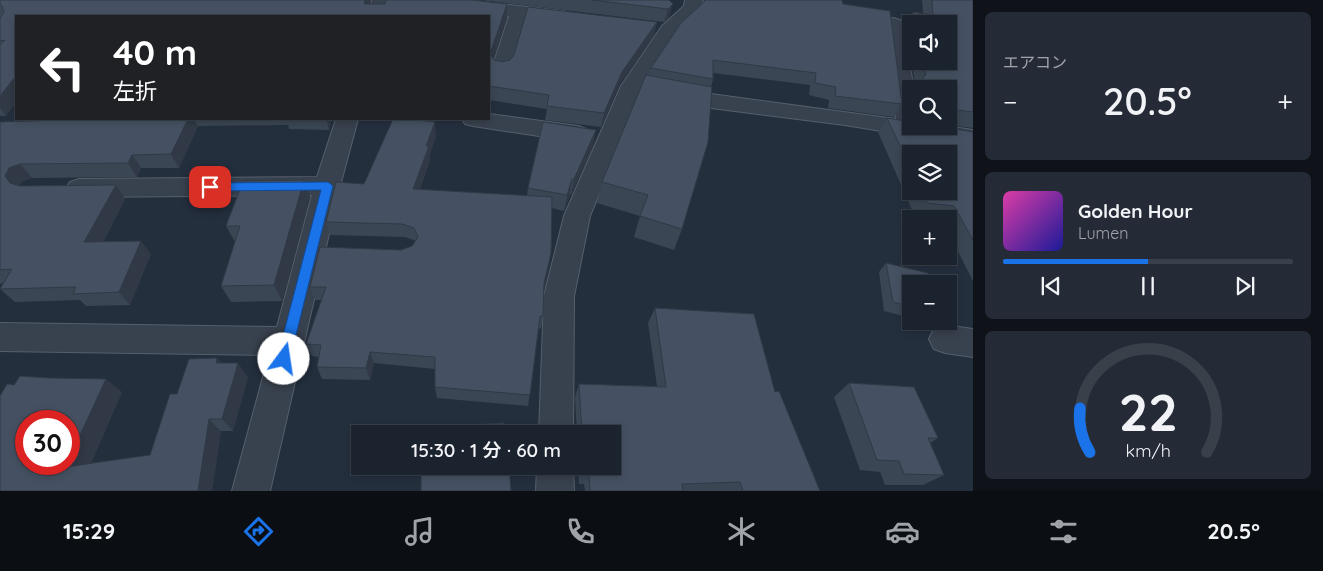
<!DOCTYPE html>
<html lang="ja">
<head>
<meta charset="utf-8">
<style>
	body { margin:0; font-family:Quicksand,"Noto Sans JP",sans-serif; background:#242b36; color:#f1f3f6; height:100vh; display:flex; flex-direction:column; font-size:19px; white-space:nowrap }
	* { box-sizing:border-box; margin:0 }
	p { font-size:16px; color:#a0a4aa }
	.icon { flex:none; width:28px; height:28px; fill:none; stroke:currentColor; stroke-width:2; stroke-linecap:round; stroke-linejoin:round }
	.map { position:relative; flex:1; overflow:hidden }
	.drawer { display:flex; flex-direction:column; gap:12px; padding:12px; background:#0f1319; width:350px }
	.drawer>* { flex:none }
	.guide { position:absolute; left:15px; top:15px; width:475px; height:105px; border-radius:0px; box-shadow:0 2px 8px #0003,0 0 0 1px #39404a; background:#202124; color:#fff; overflow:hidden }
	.controls { position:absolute; left:902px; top:15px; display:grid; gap:10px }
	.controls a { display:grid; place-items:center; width:55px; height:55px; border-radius:0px; background:#1b232e; box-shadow:0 2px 8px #0003,0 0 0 1px #39404a; font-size:25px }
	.speed { position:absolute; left:15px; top:410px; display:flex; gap:10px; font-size:25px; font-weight:700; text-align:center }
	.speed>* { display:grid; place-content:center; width:65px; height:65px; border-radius:50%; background:#1b232e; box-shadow:0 2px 8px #0003,0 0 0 1px #39404a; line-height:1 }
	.speed .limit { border:8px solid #d22; background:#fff; color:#111 }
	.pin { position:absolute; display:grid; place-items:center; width:42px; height:42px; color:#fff; margin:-21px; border-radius:10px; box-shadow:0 2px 8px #0006 }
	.me { position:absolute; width:55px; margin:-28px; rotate:14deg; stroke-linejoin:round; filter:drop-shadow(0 0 4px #0008) }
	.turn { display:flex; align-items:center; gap:18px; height:105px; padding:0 15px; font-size:22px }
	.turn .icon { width:65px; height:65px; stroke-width:2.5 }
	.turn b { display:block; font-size:35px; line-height:42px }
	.big { font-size:38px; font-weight:600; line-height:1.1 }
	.drawer .widget { flex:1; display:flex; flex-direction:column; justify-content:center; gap:8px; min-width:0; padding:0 18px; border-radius:8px; background:#242b36 }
	.drawer .dial { align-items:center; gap:0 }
	.dial svg { height:130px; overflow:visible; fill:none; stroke:#39404a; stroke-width:7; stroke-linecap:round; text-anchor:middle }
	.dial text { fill:#f1f3f6; stroke:none }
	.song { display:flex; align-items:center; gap:15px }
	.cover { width:60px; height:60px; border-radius:8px; background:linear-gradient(135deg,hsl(320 70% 55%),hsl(240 70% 35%)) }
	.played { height:5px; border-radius:2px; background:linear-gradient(90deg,#1a73e8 50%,#39404a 50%) }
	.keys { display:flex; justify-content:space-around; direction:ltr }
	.heat { display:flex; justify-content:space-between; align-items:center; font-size:28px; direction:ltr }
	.trip { position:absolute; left:351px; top:425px; width:270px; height:50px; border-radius:0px; background:#1b232e; box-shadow:0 2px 8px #0003,0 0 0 1px #39404a; font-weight:600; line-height:50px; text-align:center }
	.menu { display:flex; height:80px; justify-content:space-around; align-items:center; background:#0b0e12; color:#a0a4aa }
	.menu .icon { width:35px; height:35px }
	.menu .on { color:#1a73e8 }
	.menu b { font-size:22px; color:#f1f3f6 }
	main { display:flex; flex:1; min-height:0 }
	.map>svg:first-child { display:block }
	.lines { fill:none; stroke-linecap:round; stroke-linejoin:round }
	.minor-casing { stroke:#565f6c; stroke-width:2 }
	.minor { fill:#38414e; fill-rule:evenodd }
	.wall { fill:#3b4654; fill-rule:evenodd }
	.shaded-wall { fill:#303945 }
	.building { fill:#455162; stroke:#303945 }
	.route { fill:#1a73e8; stroke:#114b97 }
</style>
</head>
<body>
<main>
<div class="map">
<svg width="973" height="491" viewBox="0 0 973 491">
	<rect width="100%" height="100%" fill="#242f3e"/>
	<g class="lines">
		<!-- minor casing -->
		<g class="minor-casing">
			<path id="minor" d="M372 0H390L386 16H368Z
				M411 0H465L563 11 570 13 572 17 570 21 563 23 526 18 512 68 509 72 502 74 495 72 492 68 509 16 420 5 414 4Z
				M685 0H703L699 12 676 34 643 86 590 216 574 296 573 434H539L544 296 564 216 621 86 662 26 684 6Z
				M893 18 900 20 902 24 914 89H911V126H946L973 130V146L845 125 711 108 667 99 664 94 667 89 675 87 711 94 896 119 884 24 886 20Z
				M489 114 578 126 586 129 590 134 586 139 578 142 473 126 465 124 462 119H489Z
				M336 119H358L340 186 270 491H232L269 355 0 351V323L277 327 312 195 79 197 70 194 66 188 70 182 79 179 317 177Z
				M945 325 973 329V357L945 353 934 349 929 339 934 329Z
				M537 466H573L574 491H536Z"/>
		</g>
		<!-- minor -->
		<use href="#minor" class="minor"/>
	</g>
	<!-- wall -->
	<path class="wall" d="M0 0H371L370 4 507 18 493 59 494 60 502 62 657 22 654 35 619 85 601 127 545 120 547 109 489 100V16H16L6 116H0V18L1 17H0Z
		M481 0H669V17L664 22Z
		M922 0H973V128L949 125V89H914L916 87 904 26 913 12 923 14ZM911 24H949V61H911Z
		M843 4 902 104 894 117 828 108 829 100 809 95 810 85 713 73V79L711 87 682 229 674 250 634 237 640 216 597 203 602 182 649 76 651 68Z
		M887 118 973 132V281L949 234V219H933L915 217 878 132ZM911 154 949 191H911Z
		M58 119H332L329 130 289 129 288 125 198 126 179 168H141L137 177 32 178 21 182 19 186 116 185 125 199 103 242 151 254 130 305 86 306 80 300 15 302 0 289 3 283 0 284V122L56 120Z
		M436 136 430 154V160L420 189 527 196 528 188 593 146 571 195 570 194 564 211 552 208 551 253 549 267 544 289 543 316 541 329 539 328 528 406 437 398 435 387V369L374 363 370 380 322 379 317 367 319 357 312 356 306 344 322 300H315L310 287 401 250 412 246 416 241 405 237 330 235 326 222 364 184Z
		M304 180 310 197 282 301 231 302 221 286 235 242 226 226Z
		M886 263 911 284V318L884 311 879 272Z
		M655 308 775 392 820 491H585L584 484H579L578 466H612V434H577L575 397 579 384 657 386 648 323Z
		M217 358 221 363 248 377 233 431H221L212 491H0L122 392 91 463 150 455 177 394Z
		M849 383 938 438 930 443 944 475 923 485H885L880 472 860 470 834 397Z"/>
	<!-- shaded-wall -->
	<path class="shaded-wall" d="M365 0H371L367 16 364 4Z
		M507 4V18L490 67V54Z
		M673 4 669 17 664 22 668 9Z
		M657 22 654 35 619 85 601 127 604 113 622 72Z
		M16 76V103L6 116 0 108V96Z
		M188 119H194L198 126 179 168 171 154Z
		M326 119H332L329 130Z
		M435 122 436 136 430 154V160L415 203 413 189 426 146Z
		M596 130 593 146 571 195 574 179Z
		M132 155 141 168 137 177 128 163Z
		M20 164 32 178 21 182 17 190 10 183 5 176 9 168Z
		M572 179 570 194 564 211 567 195Z
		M304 180 310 197 282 301 274 285Z
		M116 185 125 199 96 255 84 242Z
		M141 241 151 254 130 305 119 292Z
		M551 253 549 267 542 296 544 283Z
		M370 352 374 363 370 380 366 368Z
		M217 358 228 372 216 363Z
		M238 363 248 377 233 431 222 419Z
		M106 379 122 392 85 477 65 467 67 464H69V459Z
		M209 419 221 431 212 491H198Z"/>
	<!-- building -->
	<path class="building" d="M0 0H365L364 4H385L386 0H471L507 4 490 54 494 60 502 62 510 60 514 55 528 7 657 22 622 72 604 113 547 106 549 95 489 86V16H16V76L0 96V45L5 40 0 41V18L4 12 2 6 0 5Z
		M592 0H669L673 4 668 9Z
		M705 0H842L843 4 890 11 902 104 835 96 836 87 815 83 816 73 713 60V79L651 68 681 23 704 2Z
		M932 0H973V112L957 110H949V89H923V77L926 75 923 61H949V24H915L913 12 933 15Z
		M646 75 712 87 708 142 682 229 640 216 648 195 602 182Z
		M887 118 911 122V126H938L973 132V240L954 206 927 203 922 191H949V154H911V169Z
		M58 119H188L171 154 132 155 128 163 20 164 9 168 5 176 10 183 20 186 116 185 84 242 141 241 119 292 73 294 76 287 0 289 12 269 0 270V122L56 120Z
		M393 119H408L435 122 426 146H429L413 189 552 197 551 253 544 283 543 316H540L530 395 435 387V357L370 352 366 368 317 367 321 345 306 344 326 287H310L320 247 401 250 412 246 418 237 414 228 402 224 326 222 336 182 364 184Z
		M543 122 596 130 574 179H572L567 195 528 188Z
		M304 180 274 285 221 286 240 226H226L243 181Z
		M886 263 928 273 930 284H911V307L893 302Z
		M655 308 754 314 775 392 779 391 820 491H743L740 482 682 484 683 491H590L589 474H584L583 466H612V434H582L579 384 666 387Z
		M217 358 216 363H238L222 419H209L198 491H0V396L7 384 14 385 20 376 50 378 106 379 69 459V421H26V464H67L65 467 150 455 170 394H177L189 359Z
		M849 383 914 387 938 438H928L944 475 904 474 899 461 877 460Z
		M504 423 505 434H434V427Z
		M433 466H509L511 491H421V474L433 473Z"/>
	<!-- route -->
	<path class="route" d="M328 182 333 186 290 359 289 364 284 365 279 364 277 359 321 190 210 191 204 187 210 183Z"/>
</svg>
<div class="controls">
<a><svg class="icon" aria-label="sound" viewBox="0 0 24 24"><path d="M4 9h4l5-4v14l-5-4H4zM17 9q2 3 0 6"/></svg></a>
<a><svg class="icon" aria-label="search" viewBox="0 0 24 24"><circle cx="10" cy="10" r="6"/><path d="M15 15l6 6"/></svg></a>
<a><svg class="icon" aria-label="layers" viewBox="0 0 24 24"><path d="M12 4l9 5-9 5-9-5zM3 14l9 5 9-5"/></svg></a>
<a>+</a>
<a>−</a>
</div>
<div class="speed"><div class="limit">30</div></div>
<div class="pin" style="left:210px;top:187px;background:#d93025"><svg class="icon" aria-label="arrive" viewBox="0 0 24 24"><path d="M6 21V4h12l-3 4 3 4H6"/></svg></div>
<svg class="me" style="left:284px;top:359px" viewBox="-20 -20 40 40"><circle r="19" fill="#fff"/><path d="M0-13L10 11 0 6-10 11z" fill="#1a73e8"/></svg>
<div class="trip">15:30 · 1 分 · 60 m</div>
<div class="guide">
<div class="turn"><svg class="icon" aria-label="left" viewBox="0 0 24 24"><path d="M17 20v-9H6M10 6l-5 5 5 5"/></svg><div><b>40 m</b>左折</div></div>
</div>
</div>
<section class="drawer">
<div class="widget"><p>エアコン</p>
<div class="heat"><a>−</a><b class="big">20.5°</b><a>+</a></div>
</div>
<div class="widget">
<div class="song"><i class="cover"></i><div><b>Golden Hour</b><p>Lumen</p></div></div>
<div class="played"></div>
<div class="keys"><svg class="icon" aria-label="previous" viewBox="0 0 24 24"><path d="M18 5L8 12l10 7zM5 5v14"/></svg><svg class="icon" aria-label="pause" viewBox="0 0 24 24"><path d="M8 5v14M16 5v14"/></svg><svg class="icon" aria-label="next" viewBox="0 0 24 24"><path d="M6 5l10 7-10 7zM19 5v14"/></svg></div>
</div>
<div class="widget dial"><svg viewBox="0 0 100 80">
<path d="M14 69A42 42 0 1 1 86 69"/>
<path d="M14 69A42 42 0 0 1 8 42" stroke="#1a73e8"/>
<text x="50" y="56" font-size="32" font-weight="700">22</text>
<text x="50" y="72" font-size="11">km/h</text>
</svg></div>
</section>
</main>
<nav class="menu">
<b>15:29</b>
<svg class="icon on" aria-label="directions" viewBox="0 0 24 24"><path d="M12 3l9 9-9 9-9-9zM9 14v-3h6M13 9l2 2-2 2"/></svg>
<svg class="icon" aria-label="music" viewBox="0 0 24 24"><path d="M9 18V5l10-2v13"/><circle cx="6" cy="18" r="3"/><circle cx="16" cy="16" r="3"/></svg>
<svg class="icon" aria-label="phone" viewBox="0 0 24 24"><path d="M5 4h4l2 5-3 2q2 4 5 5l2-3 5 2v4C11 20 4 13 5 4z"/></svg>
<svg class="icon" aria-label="climate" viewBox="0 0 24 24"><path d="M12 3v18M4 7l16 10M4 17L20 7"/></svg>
<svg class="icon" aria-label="car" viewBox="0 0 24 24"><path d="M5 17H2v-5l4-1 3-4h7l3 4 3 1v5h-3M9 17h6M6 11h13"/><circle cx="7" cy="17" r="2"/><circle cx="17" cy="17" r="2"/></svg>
<svg class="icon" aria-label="filters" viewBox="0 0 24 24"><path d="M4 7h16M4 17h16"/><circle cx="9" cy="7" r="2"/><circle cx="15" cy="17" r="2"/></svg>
<b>20.5°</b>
</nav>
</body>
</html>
